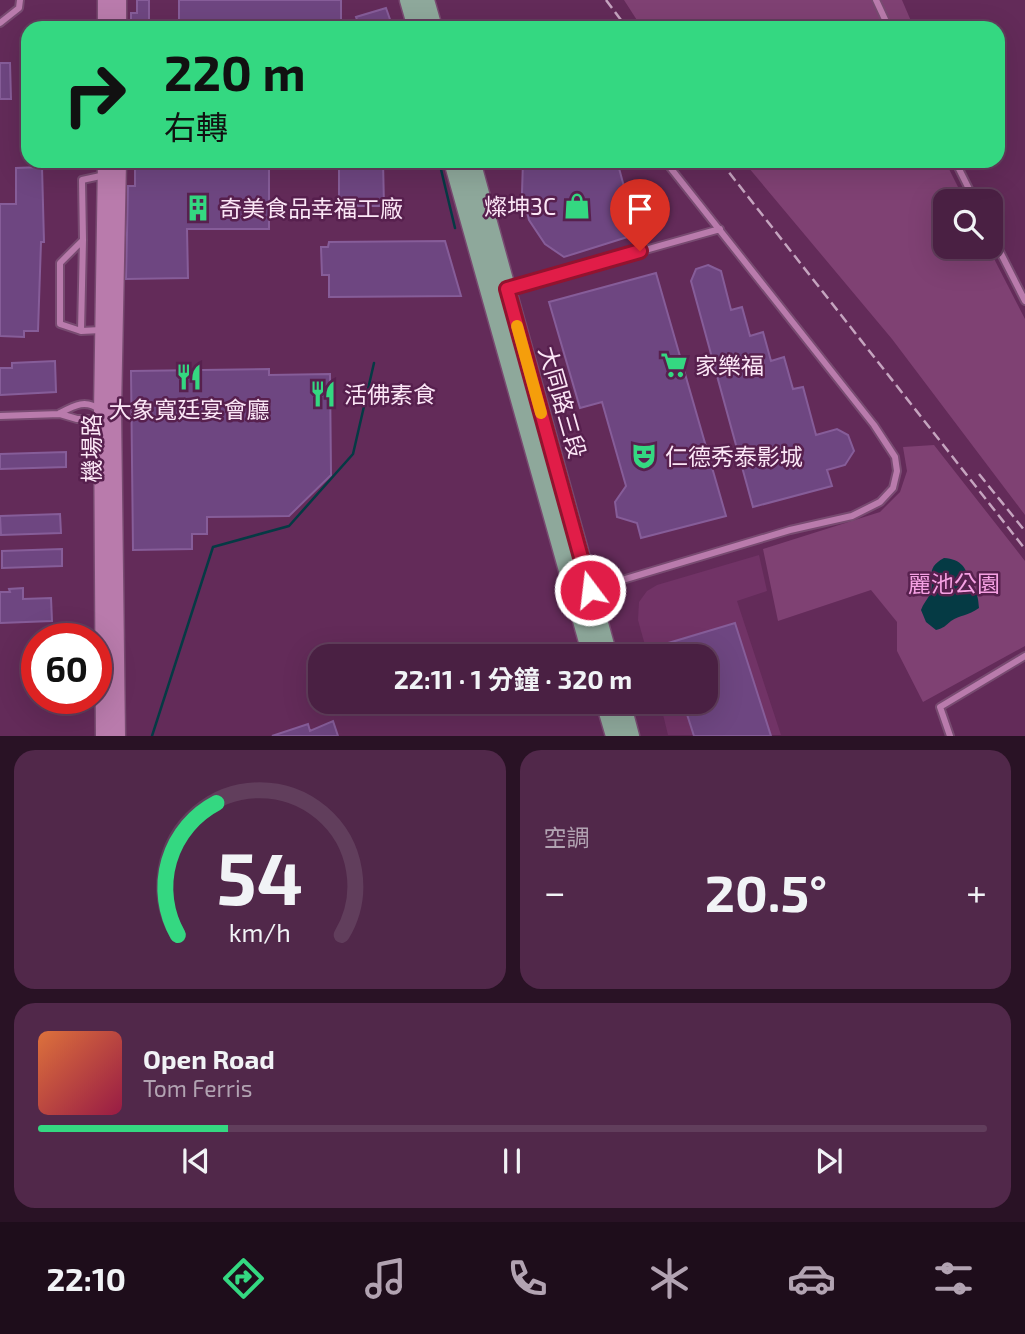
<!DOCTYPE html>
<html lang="zh-TW">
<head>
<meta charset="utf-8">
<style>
	body { margin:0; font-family:"Exo 2","Noto Sans TC",sans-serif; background:#51284a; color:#f1f3f6; height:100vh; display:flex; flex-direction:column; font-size:26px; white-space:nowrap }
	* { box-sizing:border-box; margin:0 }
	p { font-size:23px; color:#b2a3b2 }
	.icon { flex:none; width:38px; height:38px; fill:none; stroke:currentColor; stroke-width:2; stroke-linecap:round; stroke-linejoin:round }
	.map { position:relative; height:736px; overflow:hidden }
	.panel { display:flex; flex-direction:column; gap:14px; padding:14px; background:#291225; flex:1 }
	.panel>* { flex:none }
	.guide { position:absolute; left:21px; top:21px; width:984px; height:147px; border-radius:21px; box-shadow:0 7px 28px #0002,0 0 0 2px #613e5c; background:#34d881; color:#111; overflow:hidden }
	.tools { position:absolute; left:933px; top:189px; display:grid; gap:14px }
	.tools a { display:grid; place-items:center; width:70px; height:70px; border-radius:14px; background:#4a2043; box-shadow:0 7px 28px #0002,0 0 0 2px #613e5c; font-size:35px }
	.speed { position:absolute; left:21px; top:623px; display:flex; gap:14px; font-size:35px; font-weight:700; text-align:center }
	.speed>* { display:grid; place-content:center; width:91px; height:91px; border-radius:50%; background:#4a2043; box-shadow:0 7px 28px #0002,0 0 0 2px #613e5c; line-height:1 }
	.speed .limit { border:10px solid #d22; background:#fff; color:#111 }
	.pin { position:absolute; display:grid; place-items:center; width:60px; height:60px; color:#fff; margin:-72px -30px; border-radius:50% 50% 50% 0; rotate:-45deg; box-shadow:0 0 7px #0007 }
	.pin .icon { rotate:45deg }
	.me { position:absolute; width:77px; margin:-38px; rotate:345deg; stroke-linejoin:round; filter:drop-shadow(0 0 5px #0008) }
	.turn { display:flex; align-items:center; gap:24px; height:147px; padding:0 28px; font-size:32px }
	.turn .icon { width:91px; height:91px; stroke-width:2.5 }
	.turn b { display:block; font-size:49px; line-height:60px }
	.big { font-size:52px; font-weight:700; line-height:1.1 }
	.panel .tile { flex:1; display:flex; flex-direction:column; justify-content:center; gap:10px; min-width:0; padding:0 24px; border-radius:21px; background:#51284a }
	.panel .dial { align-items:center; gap:0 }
	.dial svg { height:182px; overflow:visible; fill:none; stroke:#613e5c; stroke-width:7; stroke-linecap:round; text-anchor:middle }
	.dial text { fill:#f1f3f6; stroke:none }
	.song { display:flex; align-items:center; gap:21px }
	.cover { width:84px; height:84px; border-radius:10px; background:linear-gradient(135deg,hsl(20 70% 55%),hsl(340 70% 35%)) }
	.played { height:7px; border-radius:4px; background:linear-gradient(90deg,#34d881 20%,#613e5c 20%) }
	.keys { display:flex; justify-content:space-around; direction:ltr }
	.heat { display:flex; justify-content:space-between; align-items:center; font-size:38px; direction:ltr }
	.panel .tiles { flex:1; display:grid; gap:14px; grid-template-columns:1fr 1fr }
	.tile:last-child { grid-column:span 2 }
	.trip { position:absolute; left:308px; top:644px; width:410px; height:70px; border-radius:21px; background:#4a2043; box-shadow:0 7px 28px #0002,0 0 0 2px #613e5c; font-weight:700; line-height:70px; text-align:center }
	.tabs { display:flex; height:112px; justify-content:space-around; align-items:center; background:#1e0d1b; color:#b2a3b2 }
	.tabs .icon { width:49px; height:49px }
	.tabs .current { color:#34d881 }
	.tabs b { font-size:32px; color:#f1f3f6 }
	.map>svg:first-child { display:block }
	.built { fill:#713366 }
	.green { fill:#7f4173 }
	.water { fill:#053a44 }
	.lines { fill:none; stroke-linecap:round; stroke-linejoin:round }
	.stream { stroke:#053a44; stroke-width:2.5 }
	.building { fill:#6e4681; stroke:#865d99; stroke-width:2 }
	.lane-casing { stroke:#784b71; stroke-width:10 }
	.secondary-casing { stroke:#784b71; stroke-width:19 }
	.primary-casing { stroke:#784b71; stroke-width:21 }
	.lane { stroke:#b97bac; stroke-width:6 }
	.secondary { stroke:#b97bac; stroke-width:16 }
	.primary { stroke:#8ea89b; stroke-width:18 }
	.rail { stroke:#c5a4bf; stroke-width:2.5; stroke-dasharray:10 5; stroke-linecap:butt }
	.route-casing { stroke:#92132f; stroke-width:18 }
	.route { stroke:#e11d48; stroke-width:12 }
	.slow { stroke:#f59e0b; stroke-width:12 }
	.labels { text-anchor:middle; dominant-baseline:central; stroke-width:5; stroke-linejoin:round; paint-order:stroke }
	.poi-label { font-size:23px; fill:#fbe6f6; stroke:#57204e; text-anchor:start }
	.street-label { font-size:23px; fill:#fbe6f6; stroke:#57204e }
	.park-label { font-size:23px; fill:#f6a1e4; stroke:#57204e }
</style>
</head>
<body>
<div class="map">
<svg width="1025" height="736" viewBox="0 0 1025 736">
	<rect width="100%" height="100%" fill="#632b59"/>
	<!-- built -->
	<path class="built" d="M759 555 767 591 737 601 781 735H668L660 702H705V656H648L638 620 639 602 647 591 657 585Z"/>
	<!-- green -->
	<path class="green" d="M624 0H902L914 28H642Z
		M743 161H945L965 201H945V247H988L1025 319V515L892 339Z
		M934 445 1025 561V646L923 702 897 651V622L871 590 778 621 763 549 880 512 900 492 907 471 903 447Z"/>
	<!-- water -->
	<path class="water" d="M944 558C961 559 968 568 969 585 978 591 978 598 979 608 968 616 960 615 951 621 945 626 944 628 936 630L926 622 921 610C923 604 927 600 930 594 936 580 923 569 944 558Z"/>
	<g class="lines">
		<!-- stream -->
		<path class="stream" d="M439 161 455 228
			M152 736 213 547 289 526 353 454 374 363"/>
	</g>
	<!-- building -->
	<path class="building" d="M137 0H149V28L131 26V13H137Z
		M179 0H341V28H179Z
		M386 8 393 28H360L356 17Z
		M0 63H10L11 99H0Z
		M135 161H269V229H187L188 278 126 279 128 186H135Z
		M339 161H383L384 206H339Z
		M523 161H617L637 234 564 257 545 244 529 220 522 193Z
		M42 167 44 242H41L38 331H24V337L0 336V204H16V168Z
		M445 241 461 296 329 297V275H322L321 247H328L329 242Z
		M708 265 721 271 731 310 742 307 750 336 763 332 771 361 784 357 793 389 803 387 816 435 837 429 848 435 854 451 845 465 827 470 832 486 753 507 691 281 696 269Z
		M656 273 726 516 641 538 637 523 617 517 615 502 626 486 602 402 580 408 549 302Z
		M55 361 56 392 0 395V368H12V363Z
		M269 369V375L330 374 331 475 289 516 207 517V534H192V549L133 550 131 371Z
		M66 452V467L0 469V454Z
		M60 514 61 533 1 535 0 516Z
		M62 549V566L2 568V551Z
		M23 588V599L51 598 52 621 0 623V592H10L9 589Z
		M735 623 771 736H694L683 702H705V656H669L665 644Z
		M333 721 338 736H272L308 724 310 731Z"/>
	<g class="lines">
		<!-- lane casing -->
		<g class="lane-casing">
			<path id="lane" d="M876 0 889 28
				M0 23 19 8 20 0
				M955 161 975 201
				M990 232 1025 301
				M510 288 720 229
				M101 330 81 331 60 324V263L83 240 82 180 105 175
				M81 331 83 240
				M60 413C75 405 86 399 100 410
				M0 416 60 414 77 419H92L98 414
				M592 589 790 530 852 516 880 502 893 488 897 471 895 457 874 425 665 161
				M950 736 940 707 1025 656"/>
		</g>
		<!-- secondary casing -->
		<g class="secondary-casing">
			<path id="secondary" d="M106 0V28
				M118 0V28
				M104 736 102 412 106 161
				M117 736 113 411 118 161"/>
		</g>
		<!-- primary casing -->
		<g class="primary-casing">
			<path id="primary" d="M409 0 417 28
				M425 0 433 28
				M453 161 592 656
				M471 161 608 656
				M605 702 615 736
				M621 702 630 736"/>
		</g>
		<!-- lane -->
		<use href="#lane" class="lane"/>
		<!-- secondary -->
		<use href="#secondary" class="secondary"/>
		<!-- primary -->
		<use href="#primary" class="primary"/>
		<!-- rail -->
		<path class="rail" d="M606 0 627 28
			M720 161 1025 549
			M979 474 1025 531"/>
	</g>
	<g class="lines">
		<!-- route casing -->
		<g class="route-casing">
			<path id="route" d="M590 590 507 289 640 251"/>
		</g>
		<!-- route -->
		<use href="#route" class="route"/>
		<!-- slow -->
		<path class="slow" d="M517 326 541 413"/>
	</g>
	<!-- icons -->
	<defs>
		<g id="shop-bare" transform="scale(2.1)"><path d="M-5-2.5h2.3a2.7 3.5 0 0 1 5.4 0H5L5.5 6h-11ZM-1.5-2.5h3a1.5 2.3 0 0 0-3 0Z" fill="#34d881" stroke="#57204e" stroke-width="2.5" paint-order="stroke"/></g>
		<g id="building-bare" transform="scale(2.1)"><path d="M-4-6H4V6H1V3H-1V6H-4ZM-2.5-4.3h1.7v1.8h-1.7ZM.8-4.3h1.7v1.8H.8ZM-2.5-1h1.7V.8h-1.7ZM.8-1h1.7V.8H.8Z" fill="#34d881" stroke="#57204e" stroke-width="2.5" paint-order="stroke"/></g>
		<g id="supermarket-bare" transform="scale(2.1)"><path d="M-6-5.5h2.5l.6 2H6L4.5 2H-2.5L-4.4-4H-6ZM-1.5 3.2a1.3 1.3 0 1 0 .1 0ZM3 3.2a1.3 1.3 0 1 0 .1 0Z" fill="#34d881" stroke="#57204e" stroke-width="2.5" paint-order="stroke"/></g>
		<g id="restaurant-bare" transform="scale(2.1)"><path d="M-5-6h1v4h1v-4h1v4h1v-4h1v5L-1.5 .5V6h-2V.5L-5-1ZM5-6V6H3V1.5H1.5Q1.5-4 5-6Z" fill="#34d881" stroke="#57204e" stroke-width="2.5" paint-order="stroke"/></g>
		<g id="theatre-bare" transform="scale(2.1)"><path d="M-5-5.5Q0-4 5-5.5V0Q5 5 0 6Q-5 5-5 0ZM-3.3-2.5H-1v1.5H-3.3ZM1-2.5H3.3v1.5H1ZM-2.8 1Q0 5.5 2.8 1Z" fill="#34d881" stroke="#57204e" stroke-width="2.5" paint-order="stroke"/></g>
	</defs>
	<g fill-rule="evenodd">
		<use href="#shop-bare" x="577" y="206"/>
		<use href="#building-bare" x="198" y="208"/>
		<use href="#supermarket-bare" x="674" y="365"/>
		<use href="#restaurant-bare" x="189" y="377"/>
		<use href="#restaurant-bare" x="323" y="394"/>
		<use href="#theatre-bare" x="644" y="456"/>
	</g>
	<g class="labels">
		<!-- poi labels -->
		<g class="poi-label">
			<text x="556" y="206" text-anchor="end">燦坤3C</text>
			<text x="219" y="208">奇美食品幸福工廠</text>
			<text x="695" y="365">家樂福</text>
			<text x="344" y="394">活佛素食</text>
			<text x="189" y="409" text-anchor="middle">大象寬廷宴會廳</text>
			<text x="665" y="456">仁德秀泰影城</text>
		</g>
		<!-- street labels -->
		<g class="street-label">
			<text transform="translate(563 402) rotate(74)">大同路三段</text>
			<text transform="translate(91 448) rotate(-90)">機場路</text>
		</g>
		<!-- park labels -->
		<g class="park-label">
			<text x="954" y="583">麗池公園</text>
		</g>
	</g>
</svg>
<div class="tools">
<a><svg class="icon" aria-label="search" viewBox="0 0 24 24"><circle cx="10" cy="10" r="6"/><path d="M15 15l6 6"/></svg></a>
</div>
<div class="speed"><div class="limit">60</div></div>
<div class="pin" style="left:640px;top:251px;background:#d93025"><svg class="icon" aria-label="arrive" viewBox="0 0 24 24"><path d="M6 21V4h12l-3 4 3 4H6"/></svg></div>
<svg class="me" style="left:590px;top:590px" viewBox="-20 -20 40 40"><circle r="17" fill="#e11d48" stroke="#fff" stroke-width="3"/><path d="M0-11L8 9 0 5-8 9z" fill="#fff"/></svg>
<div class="trip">22:11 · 1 分鐘 · 320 m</div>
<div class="guide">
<div class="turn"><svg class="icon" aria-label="right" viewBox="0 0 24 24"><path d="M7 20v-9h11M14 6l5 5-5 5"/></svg><div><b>220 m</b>右轉</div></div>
</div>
</div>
<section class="panel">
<div class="tiles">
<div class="tile dial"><svg viewBox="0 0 100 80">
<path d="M14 69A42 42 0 1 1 86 69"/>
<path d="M14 69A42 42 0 0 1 31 11" stroke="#34d881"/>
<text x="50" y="56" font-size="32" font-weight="700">54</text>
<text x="50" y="72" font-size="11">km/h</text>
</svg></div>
<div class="tile"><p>空調</p>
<div class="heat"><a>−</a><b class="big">20.5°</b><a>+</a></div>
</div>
<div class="tile">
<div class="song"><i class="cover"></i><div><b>Open Road</b><p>Tom Ferris</p></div></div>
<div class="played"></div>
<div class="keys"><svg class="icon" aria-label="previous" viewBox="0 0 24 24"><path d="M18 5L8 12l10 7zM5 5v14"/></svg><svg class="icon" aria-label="pause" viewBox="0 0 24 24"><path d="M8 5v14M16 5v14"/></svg><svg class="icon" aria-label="next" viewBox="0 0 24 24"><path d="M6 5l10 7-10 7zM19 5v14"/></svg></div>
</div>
</div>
</section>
<nav class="tabs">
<b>22:10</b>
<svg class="icon current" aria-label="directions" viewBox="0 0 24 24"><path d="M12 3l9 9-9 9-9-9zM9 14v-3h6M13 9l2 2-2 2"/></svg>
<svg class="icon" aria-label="music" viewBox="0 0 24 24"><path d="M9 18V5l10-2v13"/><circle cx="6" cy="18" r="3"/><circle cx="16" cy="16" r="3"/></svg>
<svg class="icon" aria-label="phone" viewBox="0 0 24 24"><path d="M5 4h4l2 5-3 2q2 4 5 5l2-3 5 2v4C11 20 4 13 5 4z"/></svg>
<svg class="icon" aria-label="climate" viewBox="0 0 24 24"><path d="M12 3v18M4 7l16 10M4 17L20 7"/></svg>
<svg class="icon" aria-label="car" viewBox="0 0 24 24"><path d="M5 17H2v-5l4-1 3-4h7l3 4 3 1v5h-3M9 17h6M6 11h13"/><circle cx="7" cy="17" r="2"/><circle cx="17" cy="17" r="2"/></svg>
<svg class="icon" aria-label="filters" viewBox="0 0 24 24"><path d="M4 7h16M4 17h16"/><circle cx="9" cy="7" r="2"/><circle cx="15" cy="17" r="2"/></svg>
</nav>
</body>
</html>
